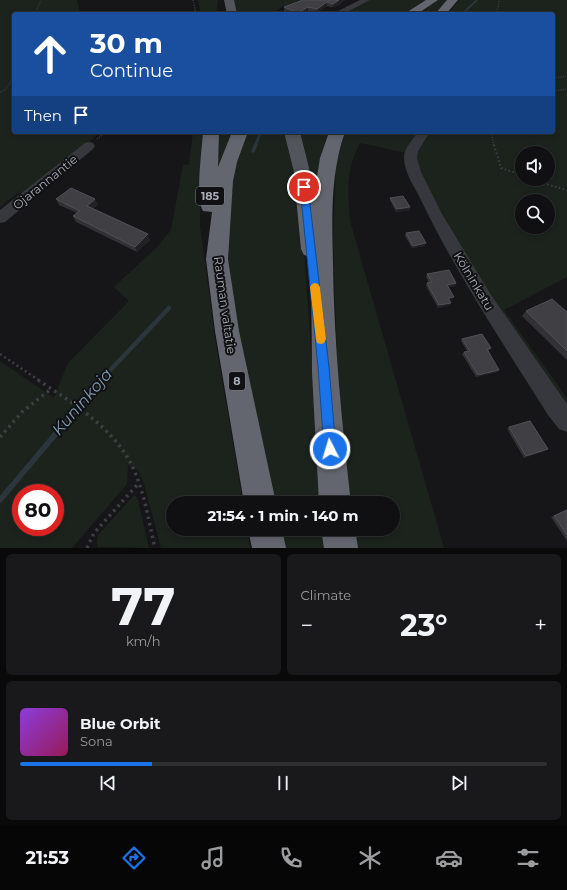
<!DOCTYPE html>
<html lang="en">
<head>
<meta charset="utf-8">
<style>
	body { margin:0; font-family:Montserrat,sans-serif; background:#19191b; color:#f1f3f6; height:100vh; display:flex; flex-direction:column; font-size:15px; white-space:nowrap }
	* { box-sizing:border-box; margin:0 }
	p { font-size:13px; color:#9c9d9f }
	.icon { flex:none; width:22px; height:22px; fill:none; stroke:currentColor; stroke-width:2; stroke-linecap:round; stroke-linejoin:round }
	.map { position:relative; height:548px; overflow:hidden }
	.sheet { display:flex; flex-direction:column; gap:6px; padding:6px; background:#09090a; flex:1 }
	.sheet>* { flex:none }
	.banner { position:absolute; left:12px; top:12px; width:543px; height:122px; border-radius:4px; box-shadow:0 2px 6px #0003,0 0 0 1px #303032; background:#1a4fa0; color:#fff; overflow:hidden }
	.fabs { position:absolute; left:515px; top:146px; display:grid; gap:8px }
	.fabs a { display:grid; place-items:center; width:40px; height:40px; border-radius:50%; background:#101012; box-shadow:0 2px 6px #0003,0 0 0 1px #303032; font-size:20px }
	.speed { position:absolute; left:12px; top:484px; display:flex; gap:8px; font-size:20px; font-weight:700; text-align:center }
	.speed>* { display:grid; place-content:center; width:52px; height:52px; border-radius:50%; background:#101012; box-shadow:0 2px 6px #0003,0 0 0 1px #303032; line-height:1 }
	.speed .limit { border:6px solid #d22; background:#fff; color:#111 }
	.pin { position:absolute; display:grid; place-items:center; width:34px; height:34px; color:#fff; margin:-17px; border:2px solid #fff; border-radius:50%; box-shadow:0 1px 4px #0007 }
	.me { position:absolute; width:44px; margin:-22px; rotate:355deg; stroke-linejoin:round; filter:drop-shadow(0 0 3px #0008) }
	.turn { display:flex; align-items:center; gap:14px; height:84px; padding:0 12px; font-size:18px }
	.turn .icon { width:52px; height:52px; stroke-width:2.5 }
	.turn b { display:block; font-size:28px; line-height:34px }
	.then { display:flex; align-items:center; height:38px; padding:0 12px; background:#0003; gap:8px; font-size:15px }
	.big { font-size:30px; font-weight:700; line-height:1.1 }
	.sheet .card { flex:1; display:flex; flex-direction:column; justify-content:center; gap:6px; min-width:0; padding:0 14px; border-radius:6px; background:#19191b }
	.sheet .dial { align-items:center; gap:0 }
	.dial b { font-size:52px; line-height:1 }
	.song { display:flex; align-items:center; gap:12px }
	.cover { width:48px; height:48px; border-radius:6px; background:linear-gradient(135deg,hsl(270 70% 55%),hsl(330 70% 35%)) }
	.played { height:4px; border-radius:2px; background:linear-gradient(90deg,#1a73e8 25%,#303032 25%) }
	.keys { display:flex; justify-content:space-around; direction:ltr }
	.heat { display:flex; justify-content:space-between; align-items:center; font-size:22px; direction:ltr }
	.sheet .tiles { flex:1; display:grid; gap:6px; grid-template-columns:1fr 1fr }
	.card:last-child { grid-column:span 2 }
	.trip { position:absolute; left:166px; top:496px; width:234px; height:40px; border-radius:20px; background:#101012; box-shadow:0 2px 6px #0003,0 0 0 1px #303032; font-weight:700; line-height:40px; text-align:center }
	.tab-bar { display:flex; height:64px; justify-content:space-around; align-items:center; background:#060607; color:#9c9d9f }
	.tab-bar .icon { width:28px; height:28px }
	.tab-bar .on { color:#1a73e8 }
	.tab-bar b { font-size:18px; color:#f1f3f6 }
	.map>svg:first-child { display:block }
	.green { fill:#1c231d; fill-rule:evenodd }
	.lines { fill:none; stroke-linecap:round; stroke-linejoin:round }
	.stream-far4 { stroke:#2c353c; stroke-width:2 }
	.stream-far3 { stroke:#2c353c; stroke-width:2.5 }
	.stream-far2 { stroke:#2c353c; stroke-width:3.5 }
	.stream-far1 { stroke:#2c353c; stroke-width:4.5 }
	.stream { stroke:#2c353c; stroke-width:5.5 }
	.path-far3 { stroke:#3d3f44; stroke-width:1.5; stroke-dasharray:1 1.5; stroke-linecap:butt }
	.path-far2 { stroke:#3d3f44; stroke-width:2; stroke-dasharray:1.5 2.5; stroke-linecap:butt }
	.path-far1 { stroke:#3d3f44; stroke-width:2.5; stroke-dasharray:2 3; stroke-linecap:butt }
	.path { stroke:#3d3f44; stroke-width:3.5; stroke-dasharray:2.5 4; stroke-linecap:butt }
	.minor { fill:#37383d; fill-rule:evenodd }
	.major { fill:#53555c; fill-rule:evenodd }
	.highway { fill:#63666e; fill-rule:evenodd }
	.wall { fill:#323236 }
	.shaded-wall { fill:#212124 }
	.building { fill:#3f3f44; stroke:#4f5156 }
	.route { fill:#1a73e8; stroke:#114b97 }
	.slow { fill:#f59e0b }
	.labels { text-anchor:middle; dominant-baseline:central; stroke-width:4; stroke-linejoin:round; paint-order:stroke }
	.shield { fill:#111113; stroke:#7b7e86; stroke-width:1 }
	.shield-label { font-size:11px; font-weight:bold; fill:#a8adb8 }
	.street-label { font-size:12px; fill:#a8adb8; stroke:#111113 }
	.near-water-label { font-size:16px; font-style:italic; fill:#7f9bb3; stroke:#111113 }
</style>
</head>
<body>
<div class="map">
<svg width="567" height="548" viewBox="0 0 567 548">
	<rect width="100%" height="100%" fill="#161618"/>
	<!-- green -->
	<path class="green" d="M0 0H77L80 14H14V132H24V134H92L96 136 27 193H18L0 207Z
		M198 0H218L216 14H201Z
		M233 0H306L282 7 270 14H237Z
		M370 0H427L404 14H338Z
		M438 0H448L435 14H415Z
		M460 0H567V277L504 310 567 398V409L510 329 415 169 416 151 429 132H553V14H446ZM522 153H548V179H522ZM522 201H548V227H522Z
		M193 132H203L200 164V226L215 338 243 503H173V529H247L250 548H161L144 484 138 470 128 465 127 484 72 548H0V361L54 398 68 363 129 301 114 287 157 247 171 230 183 165 189 164ZM21 493H55V527H21Z
		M215 132H234L217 183Z
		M245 132H286L301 203 321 503H273L250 397 226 264 228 185Z
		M298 132H329C319 152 318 175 316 197L313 198Z
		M345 132H419L407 153 360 143C345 173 348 188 350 221L444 548H356L353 529H393V503H350L338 384 333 242 336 165Z
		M134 495 136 496 138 500 149 548 98 547 97 543 98 535Z
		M278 529H323L326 548H282Z"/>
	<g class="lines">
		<!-- stream-far4 -->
		<path class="stream-far4" d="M462 14 477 0"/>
		<!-- stream-far3 -->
		<path class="stream-far3" d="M255 146 261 132"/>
		<!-- stream-far2 -->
		<path class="stream-far2" d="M253 151 256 145"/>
		<!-- stream-far1 -->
		<path class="stream-far1" d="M100 381 169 308"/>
		<!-- stream -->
		<path class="stream" d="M0 500 101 380"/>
		<!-- path-far3 -->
		<path class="path-far3" d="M193 0 196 14
			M35 14 41 0
			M495 14 498 8 499 0
			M553 78 567 76
			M553 91 567 89
			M0 92 6 89 14 76
			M491 132 494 146
			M97 139 106 132"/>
		<!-- path-far2 -->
		<path class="path-far2" d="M494 145 501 168 522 175
			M528 179 567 190"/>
		<!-- path-far1 -->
		<path class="path-far1" d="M0 354 40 381"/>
		<!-- path -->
		<path class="path" d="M38 380C71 402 109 425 129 460 144 487 148 519 155 548
			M0 437 22 412 51 389
			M87 548 94 533 138 484"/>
		<!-- minor -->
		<path class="minor" d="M360 0H370L343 14H332Z
			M418 132H430L418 151 417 158 421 172 442 214 491 295 567 404V432L559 429 548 415C504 345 457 275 421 200 415 188 404 172 404 158 403 150 413 139 418 132Z
			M89 142 93 143 95 146 93 149 5 222 0 223V210L85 143Z"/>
		<!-- major -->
		<path class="major" d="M224 0H234L237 14H227Z
			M284 132H300L311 176 309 180 303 181 297 180 295 176Z"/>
		<!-- highway -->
		<path class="highway" d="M426 0H438L417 14H404Z
			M447 0H458L446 14H435Z
			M203 132H219L218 167 232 132H248L237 162 233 181 228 259 239 331 276 503H244L215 331 206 259 212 212 203 211C195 198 202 149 203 132Z
			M329 132H345C330 174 332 220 333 264 334 344 342 424 351 503H319L312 373 311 257 304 255 301 249 294 176 297 172 303 170 309 172 312 176 314 195 320 158Z
			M248 529H282L286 548H252Z
			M321 529H355L358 548H324Z"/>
	</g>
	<!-- wall -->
	<path class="wall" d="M345 0 337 6 332 7 327 6 317 13 308 11 303 14H291L284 11V7Z
		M390 198 410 210 396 212 390 200Z
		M56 199H95L98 205 93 208 148 234 150 240 137 252 76 222 73 216 77 213 59 205Z
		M406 233 425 246 412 248 405 236Z
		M427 274 456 283 455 286 448 287 454 297 452 299 449 300 450 305 438 308 426 286 427 283H429L426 277Z
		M526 311 567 312V360L522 316Z
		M462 339 491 348 489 350 487 351 497 372 476 377 462 354 464 352 467 351 461 341Z
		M509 427 548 449 524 458 507 429Z
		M567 509V541L551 517Z"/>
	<!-- shaded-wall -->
	<path class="shaded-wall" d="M339 0H345L337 6 332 7 333 4Z
		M327 2V6L317 13V9Z
		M308 7V11L303 14H298V13Z
		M95 199 98 205 90 211 87 206Z
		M410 207V210L396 212 397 209Z
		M148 234 150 240 137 252 135 247Z
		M426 243 425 246 412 248 413 246Z
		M456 283 455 286 446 288 447 285Z
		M454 297 452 299 447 300 448 298Z
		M451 303 450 305 438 308 439 305Z
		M499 370 497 372 476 377 478 375Z
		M548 449 545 451 524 458 526 456Z"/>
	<!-- building -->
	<path class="building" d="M303 0H339L333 4 327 2 317 9 308 7 298 13 284 7Z
		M71 188 95 199 87 206 148 234 135 247 73 216 80 211 56 199Z
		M403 196 410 207 397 209 390 198Z
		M419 231 426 243 413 246 406 233Z
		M449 270 456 283 447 285 454 297 448 298 451 303 439 305 427 283 432 282 427 274Z
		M552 299 567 312V351L526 311Z
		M482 334 491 348 487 349 499 370 478 375 464 352 470 351 462 339Z
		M530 421 548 449 526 456 509 427Z
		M567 510V535L554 516Z"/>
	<!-- route -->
	<path class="route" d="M302 185H304L308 187 329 367 336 449 334 453 330 455 325 453 324 449 318 367 300 187Z"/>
	<!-- slow -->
	<path class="slow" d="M315 283 318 284 320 287 326 339 324 343 321 344 317 343 316 339 310 287 312 284Z"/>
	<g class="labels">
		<!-- shield labels -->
		<g class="shield">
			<rect x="196" y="187" width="28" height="18" rx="3"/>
			<rect x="229" y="372" width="16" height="18" rx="3"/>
		</g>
		<g class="shield-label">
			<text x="210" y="196">185</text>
			<text x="237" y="381">8</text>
		</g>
		<!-- street labels -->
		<g class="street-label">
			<text transform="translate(45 182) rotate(-39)">Ojarannantie</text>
			<text transform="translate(474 281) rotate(59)">Kölninkatu</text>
			<text transform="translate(225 305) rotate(82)">Rauman valtatie</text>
		</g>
		<!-- near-water labels -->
		<g class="near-water-label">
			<text transform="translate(82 402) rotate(-49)">Kuninkoja</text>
		</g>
	</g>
</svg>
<div class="fabs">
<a><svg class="icon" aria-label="sound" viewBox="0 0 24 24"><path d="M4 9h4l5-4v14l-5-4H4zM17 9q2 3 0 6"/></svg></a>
<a><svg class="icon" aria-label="search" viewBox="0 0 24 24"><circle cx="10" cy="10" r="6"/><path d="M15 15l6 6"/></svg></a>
</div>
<div class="speed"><div class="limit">80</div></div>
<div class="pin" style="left:304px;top:187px;background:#d93025"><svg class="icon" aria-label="arrive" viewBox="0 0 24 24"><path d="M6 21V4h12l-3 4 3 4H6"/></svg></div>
<svg class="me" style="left:330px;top:449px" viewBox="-20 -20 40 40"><circle r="17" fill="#1a73e8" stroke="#fff" stroke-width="3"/><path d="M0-11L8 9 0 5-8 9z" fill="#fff"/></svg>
<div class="trip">21:54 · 1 min · 140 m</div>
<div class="banner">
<div class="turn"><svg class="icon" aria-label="ahead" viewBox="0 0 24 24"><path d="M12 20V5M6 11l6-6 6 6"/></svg><div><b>30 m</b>Continue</div></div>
<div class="then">Then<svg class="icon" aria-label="arrive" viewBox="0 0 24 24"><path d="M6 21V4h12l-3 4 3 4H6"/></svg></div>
</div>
</div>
<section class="sheet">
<div class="tiles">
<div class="card dial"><b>77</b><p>km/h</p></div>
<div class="card"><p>Climate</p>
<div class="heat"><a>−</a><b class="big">23°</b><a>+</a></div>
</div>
<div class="card">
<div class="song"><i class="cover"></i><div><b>Blue Orbit</b><p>Sona</p></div></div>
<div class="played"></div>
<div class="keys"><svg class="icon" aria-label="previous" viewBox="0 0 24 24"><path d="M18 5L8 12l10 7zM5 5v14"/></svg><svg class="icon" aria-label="pause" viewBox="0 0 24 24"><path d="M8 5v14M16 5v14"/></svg><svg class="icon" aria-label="next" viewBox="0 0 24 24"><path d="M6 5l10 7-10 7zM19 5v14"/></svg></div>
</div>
</div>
</section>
<nav class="tab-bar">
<b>21:53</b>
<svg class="icon on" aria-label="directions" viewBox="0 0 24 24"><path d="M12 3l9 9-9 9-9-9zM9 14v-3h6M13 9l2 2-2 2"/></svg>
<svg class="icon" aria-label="music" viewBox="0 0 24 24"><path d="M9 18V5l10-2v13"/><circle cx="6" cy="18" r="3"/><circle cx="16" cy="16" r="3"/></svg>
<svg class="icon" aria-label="phone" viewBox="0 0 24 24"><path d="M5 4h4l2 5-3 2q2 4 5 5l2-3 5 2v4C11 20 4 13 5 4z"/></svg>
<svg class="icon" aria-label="climate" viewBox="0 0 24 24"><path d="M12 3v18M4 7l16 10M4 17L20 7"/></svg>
<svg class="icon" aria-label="car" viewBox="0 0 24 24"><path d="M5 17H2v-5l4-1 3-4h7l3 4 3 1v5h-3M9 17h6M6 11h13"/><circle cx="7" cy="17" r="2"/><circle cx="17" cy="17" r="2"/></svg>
<svg class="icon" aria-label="filters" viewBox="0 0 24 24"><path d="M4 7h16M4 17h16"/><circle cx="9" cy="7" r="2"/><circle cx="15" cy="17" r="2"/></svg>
</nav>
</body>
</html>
